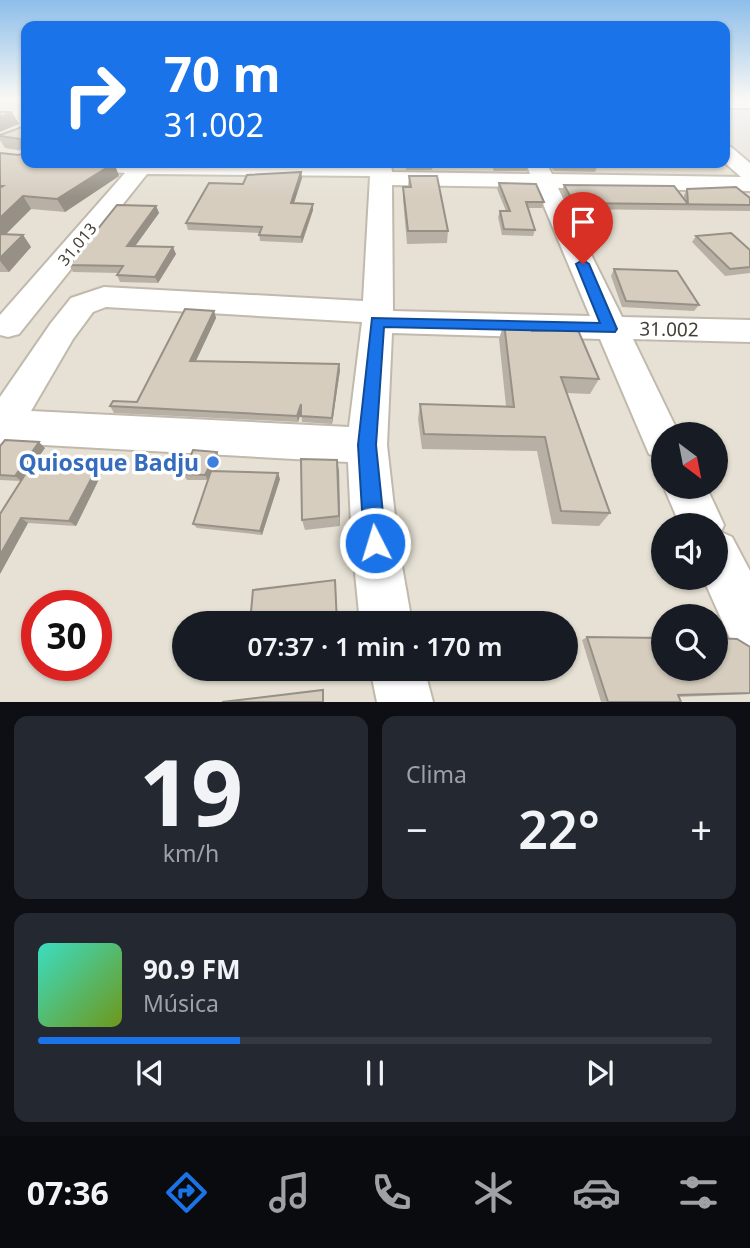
<!DOCTYPE html>
<html lang="pt">
<head>
<meta charset="utf-8">
<style>
	body { margin:0; font-family:"Noto Sans",sans-serif; background:#242831; color:#f1f3f6; height:100vh; display:flex; flex-direction:column; font-size:26px; white-space:nowrap }
	* { box-sizing:border-box; margin:0 }
	p { font-size:23px; color:#9ea1a6 }
	.icon { flex:none; width:38px; height:38px; fill:none; stroke:currentColor; stroke-width:2; stroke-linecap:round; stroke-linejoin:round }
	.map { position:relative; height:702px; overflow:hidden }
	.sheet { display:flex; flex-direction:column; gap:14px; padding:14px; background:#0d0f14; flex:1 }
	.sheet>* { flex:none }
	.banner { position:absolute; left:21px; top:21px; width:709px; height:147px; border-radius:14px; box-shadow:0 2px 5px #0004; background:#1a73e8; color:#fff; overflow:hidden }
	.needle { width:46px; rotate:148deg }
	.tools { position:absolute; left:651px; top:422px; display:grid; gap:14px }
	.tools a { display:grid; place-items:center; width:77px; height:77px; border-radius:50%; background:#171b24; box-shadow:0 2px 5px #0004; font-size:35px }
	.speed { position:absolute; left:21px; top:590px; display:flex; gap:14px; font-size:35px; font-weight:700; text-align:center }
	.speed>* { display:grid; place-content:center; width:91px; height:91px; border-radius:50%; background:#171b24; box-shadow:0 2px 5px #0004; line-height:1 }
	.speed .limit { border:10px solid #d22; background:#fff; color:#111 }
	.pin { position:absolute; display:grid; place-items:center; width:60px; height:60px; color:#fff; margin:-72px -30px; border-radius:50% 50% 50% 0; rotate:-45deg; box-shadow:0 0 7px #0007 }
	.pin .icon { rotate:45deg }
	.me { position:absolute; width:77px; margin:-38px; rotate:355deg; stroke-linejoin:round; filter:drop-shadow(0 0 5px #0008) }
	.turn { display:flex; align-items:center; gap:24px; height:147px; padding:0 28px; font-size:32px }
	.turn .icon { width:91px; height:91px; stroke-width:2.5 }
	.turn b { display:block; font-size:49px; line-height:60px }
	.big { font-size:52px; font-weight:600; line-height:1.1 }
	.sheet .tile { flex:1; display:flex; flex-direction:column; justify-content:center; gap:10px; min-width:0; padding:0 24px; border-radius:14px; background:#242831 }
	.sheet .dial { align-items:center; gap:0 }
	.dial b { font-size:91px; line-height:1 }
	.song { display:flex; align-items:center; gap:21px }
	.cover { width:84px; height:84px; border-radius:10px; background:linear-gradient(135deg,hsl(170 70% 55%),hsl(80 70% 35%)) }
	.played { height:7px; border-radius:4px; background:linear-gradient(90deg,#1a73e8 30%,#363941 30%) }
	.keys { display:flex; justify-content:space-around; direction:ltr }
	.heat { display:flex; justify-content:space-between; align-items:center; font-size:38px; direction:ltr }
	.sheet .tiles { flex:1; display:grid; gap:14px; grid-template-columns:1fr 1fr }
	.tile:last-child { grid-column:span 2 }
	.trip { position:absolute; left:172px; top:611px; width:406px; height:70px; border-radius:35px; background:#171b24; box-shadow:0 2px 5px #0004; font-weight:600; line-height:70px; text-align:center }
	.dock { display:flex; height:112px; justify-content:space-around; align-items:center; background:#090b0e; color:#9ea1a6 }
	.dock .icon { width:49px; height:49px }
	.dock .active { color:#1a73e8 }
	.dock b { font-size:32px; color:#f1f3f6 }
	.map>svg:first-child { display:block }
	.residential { fill:#e6e1d4; fill-rule:evenodd }
	.industrial { fill:#e4e0db }
	.lines { fill:none; stroke-linecap:round; stroke-linejoin:round }
	.minor-casing { stroke:#c0b9ac; stroke-width:4 }
	.minor { fill:#fff; fill-rule:evenodd }
	.wall { fill:#b8b0a4 }
	.shaded-wall { fill:#969086 }
	.building { fill:#d6cdbf; stroke:#969086; stroke-width:2 }
	.route { fill:#1a73e8; stroke:#114b97; stroke-width:2 }
	.shop-dot { fill:#3f7fe0; stroke:#fff; stroke-width:2.5 }
	.labels { text-anchor:middle; dominant-baseline:central; stroke-width:7; stroke-linejoin:round; paint-order:stroke }
	.far-street-label { font-size:16px; fill:#443f36; stroke:#fff }
	.street-label { font-size:19px; fill:#443f36; stroke:#fff }
	.near-shop-label { font-size:23px; font-weight:bold; fill:#366cbe; stroke:#fff; text-anchor:end }
</style>
</head>
<body>
<div class="map">
<svg width="750" height="702" viewBox="0 0 750 702">
	<rect width="100%" height="100%" fill="#f2efe6"/>
	<!-- residential -->
	<path class="residential" d="M0 99H26V163H724L725 99H750V702H0ZM663 434H716V486H663ZM663 525H716V578H663ZM37 606H96V665H37ZM663 616H716V668H663ZM184 623H565V668H184Z"/>
	<!-- industrial -->
	<path class="industrial" d="M725 99H750V164L725 141Z"/>
	<g class="lines">
		<!-- minor casing -->
		<g class="minor-casing">
			<path id="minor" d="M724 99H750V108H724Z
				M724 145 731 147 750 163V191L558 188 622 317 750 320V342L633 339 679 434H663V459L649 454 600 339 392 333 387 445 398 543 412 623H360L352 543 348 462 8 443 0 445V397L51 323 71 298 104 287 363 301 370 176 147 174 19 334 8 337 0 335V315L125 173 73 169 66 167 63 163H391L392 172 530 174 526 163H546L552 174 741 177 724 162ZM392 185 536 187 590 316 393 311ZM106 307 362 322 349 427 31 411 73 339 93 312Z
				M663 485 706 486 724 525 721 532 732 537 750 571V651L732 643 703 578H716V525H680Z
				M370 668H424L433 702H377Z"/>
		</g>
		<!-- minor -->
		<use href="#minor" class="minor"/>
	</g>
	<!-- wall -->
	<path class="wall" d="M26 114V163H114L119 176 65 212 31 209 6 234 23 235 31 247 9 272H0V153L19 155 24 153 23 151 5 148 0 140V135L22 127Z
		M405 163H433L432 170H406Z
		M491 163H528V164L526 171H494Z
		M548 163H597L598 164 595 172 554 171Z
		M301 172 302 178 294 203 313 210 302 243 260 241 259 233 188 230 186 223 243 184Z
		M409 176 448 231 447 243 407 244 403 199V187H408Z
		M499 183 544 202 542 208H528L535 230 533 236 502 235 498 217 500 211H506L497 189Z
		M564 185 684 199V195L687 189 750 198V211L571 209 562 191Z
		M156 206 159 213 135 246 176 254 158 283 120 282 117 275 119 273 73 272 69 265Z
		M696 236 750 250V273L725 276 692 242Z
		M614 269 699 305 694 311 622 307 611 276Z
		M214 311 216 318 196 361 340 370 332 424 302 422 301 413 298 422 114 413 110 406 137 402Z
		M504 323 532 331 599 379 590 394 566 393 610 513 599 526 552 524 537 451 422 449 418 419 420 404 506 406 499 339Z
		M0 446 45 448 35 462 103 471 76 526 28 523 0 574 21 481 0 480Z
		M219 457 213 471 280 479 262 535 197 528 193 524 208 480H187L183 474Z
		M339 471 340 526 305 530 302 520Z
		M587 637 750 647V694L679 697 681 702H601L582 640Z"/>
	<!-- shaded-wall -->
	<path class="shaded-wall" d="M12 112 19 124 0 132V117Z
		M114 163 119 176 65 212 57 199Z
		M301 172 302 178 292 209 291 203Z
		M23 196 31 209 2 238 0 235V218Z
		M313 204V210L302 243 301 237Z
		M156 206 159 213 131 252 127 246Z
		M23 235 31 247 9 272 0 261V258Z
		M173 247 176 254 158 283 155 277Z
		M214 311 216 318 193 367 190 361Z
		M339 364 340 370 332 424V418Z
		M301 404 302 410 298 422 297 416Z
		M39 442 45 448 21 481 15 476Z
		M217 452 219 457 208 480 205 475Z
		M337 460 339 471 340 526 339 516Z
		M98 466 103 471 76 526 69 521Z
		M278 473 280 479 262 535 260 531Z
		M21 518 28 523 0 574V555Z"/>
	<!-- building -->
	<path class="building" d="M0 112H12L0 117Z
		M22 113 26 114V149L21 148V139L0 136V135L22 127Z
		M26 152V163H114L57 199 23 196 0 218V188L3 186H0V153L19 155Z
		M406 163H433V164H406Z
		M495 163H528V164Z
		M555 163H597L598 164H556Z
		M301 172 291 203 313 204 301 237 259 235 262 227 186 223 209 183 243 184 247 175Z
		M409 176H437L448 231H408L403 187H411Z
		M499 183 536 184 544 202H526L535 230 504 229 500 211H510Z
		M564 185 674 186 688 204 687 189 736 187 750 198V205L574 203Z
		M117 205 156 206 127 246 173 247 155 277 117 275 123 266 69 265Z
		M731 233 750 250V267L730 269 696 236Z
		M0 234 23 235 0 258Z
		M614 269 677 271 699 305 626 301Z
		M185 309 214 311 190 361 339 364 332 418 301 416V404L297 416 110 406 113 401 137 402Z
		M504 323 530 324 532 331 578 330 599 379 561 377 610 513 561 511 545 437 424 434 420 404 514 407Z
		M5 440 39 442 15 476 0 475V446Z
		M193 450 217 452 205 475 183 474Z
		M301 459 337 460 339 516 302 520Z
		M33 462 98 466 69 521 21 518 0 555V514Z
		M211 471 278 473 260 531 193 524Z
		M335 580 337 623H250L253 590Z
		M587 637 663 638V668H716V638L737 639 750 647V693L678 695 681 702H608Z
		M323 690V702H222Z"/>
	<!-- sky -->
	<linearGradient id="sky" x2="0" y2="1"><stop stop-color="#8dbeea"/><stop offset="0.5" stop-color="#f9f8f4"/><stop offset="1" stop-color="#f9f8f4" stop-opacity="0"/></linearGradient>
	<rect width="750" height="197" fill="url(#sky)"/>
	<!-- route -->
	<path class="route" d="M583 260 589 264 617 329 615 332 384 327 376 445 386 543 383 551 375 554 367 551 364 543 358 445 372 318 600 323 576 264Z"/>
	<!-- markers -->
	<circle class="shop-dot" cx="213" cy="462" r="7"/>
	<g class="labels">
		<!-- far-street labels -->
		<g class="far-street-label">
			<text transform="translate(77 244) rotate(-50)">31.013</text>
		</g>
		<!-- street labels -->
		<g class="street-label">
			<text transform="translate(669 329) rotate(1)">31.002</text>
		</g>
		<!-- near-shop labels -->
		<g class="near-shop-label">
			<text x="199" y="462">Quiosque Badju</text>
		</g>
	</g>
</svg>
<div class="tools">
<a><svg class="needle" viewBox="-14 -14 28 28"><path d="M0-13l5 13h-10z" fill="#e53935"/><path d="M0 13l5-13h-10z" fill="#9ea1a6"/></svg></a>
<a><svg class="icon" aria-label="sound" viewBox="0 0 24 24"><path d="M4 9h4l5-4v14l-5-4H4zM17 9q2 3 0 6"/></svg></a>
<a><svg class="icon" aria-label="search" viewBox="0 0 24 24"><circle cx="10" cy="10" r="6"/><path d="M15 15l6 6"/></svg></a>
</div>
<div class="speed"><div class="limit">30</div></div>
<div class="pin" style="left:583px;top:264px;background:#d93025"><svg class="icon" aria-label="arrive" viewBox="0 0 24 24"><path d="M6 21V4h12l-3 4 3 4H6"/></svg></div>
<svg class="me" style="left:375px;top:543px" viewBox="-20 -20 40 40"><circle r="17" fill="#1a73e8" stroke="#fff" stroke-width="3"/><path d="M0-11L8 9 0 5-8 9z" fill="#fff"/></svg>
<div class="trip">07:37 · 1 min · 170 m</div>
<div class="banner">
<div class="turn"><svg class="icon" aria-label="right" viewBox="0 0 24 24"><path d="M7 20v-9h11M14 6l5 5-5 5"/></svg><div><b>70 m</b>31.002</div></div>
</div>
</div>
<section class="sheet">
<div class="tiles">
<div class="tile dial"><b>19</b><p>km/h</p></div>
<div class="tile"><p>Clima</p>
<div class="heat"><a>−</a><b class="big">22°</b><a>+</a></div>
</div>
<div class="tile">
<div class="song"><i class="cover"></i><div><b>90.9 FM</b><p>Música</p></div></div>
<div class="played"></div>
<div class="keys"><svg class="icon" aria-label="previous" viewBox="0 0 24 24"><path d="M18 5L8 12l10 7zM5 5v14"/></svg><svg class="icon" aria-label="pause" viewBox="0 0 24 24"><path d="M8 5v14M16 5v14"/></svg><svg class="icon" aria-label="next" viewBox="0 0 24 24"><path d="M6 5l10 7-10 7zM19 5v14"/></svg></div>
</div>
</div>
</section>
<nav class="dock">
<b>07:36</b>
<svg class="icon active" aria-label="directions" viewBox="0 0 24 24"><path d="M12 3l9 9-9 9-9-9zM9 14v-3h6M13 9l2 2-2 2"/></svg>
<svg class="icon" aria-label="music" viewBox="0 0 24 24"><path d="M9 18V5l10-2v13"/><circle cx="6" cy="18" r="3"/><circle cx="16" cy="16" r="3"/></svg>
<svg class="icon" aria-label="phone" viewBox="0 0 24 24"><path d="M5 4h4l2 5-3 2q2 4 5 5l2-3 5 2v4C11 20 4 13 5 4z"/></svg>
<svg class="icon" aria-label="climate" viewBox="0 0 24 24"><path d="M12 3v18M4 7l16 10M4 17L20 7"/></svg>
<svg class="icon" aria-label="car" viewBox="0 0 24 24"><path d="M5 17H2v-5l4-1 3-4h7l3 4 3 1v5h-3M9 17h6M6 11h13"/><circle cx="7" cy="17" r="2"/><circle cx="17" cy="17" r="2"/></svg>
<svg class="icon" aria-label="filters" viewBox="0 0 24 24"><path d="M4 7h16M4 17h16"/><circle cx="9" cy="7" r="2"/><circle cx="15" cy="17" r="2"/></svg>
</nav>
</body>
</html>
